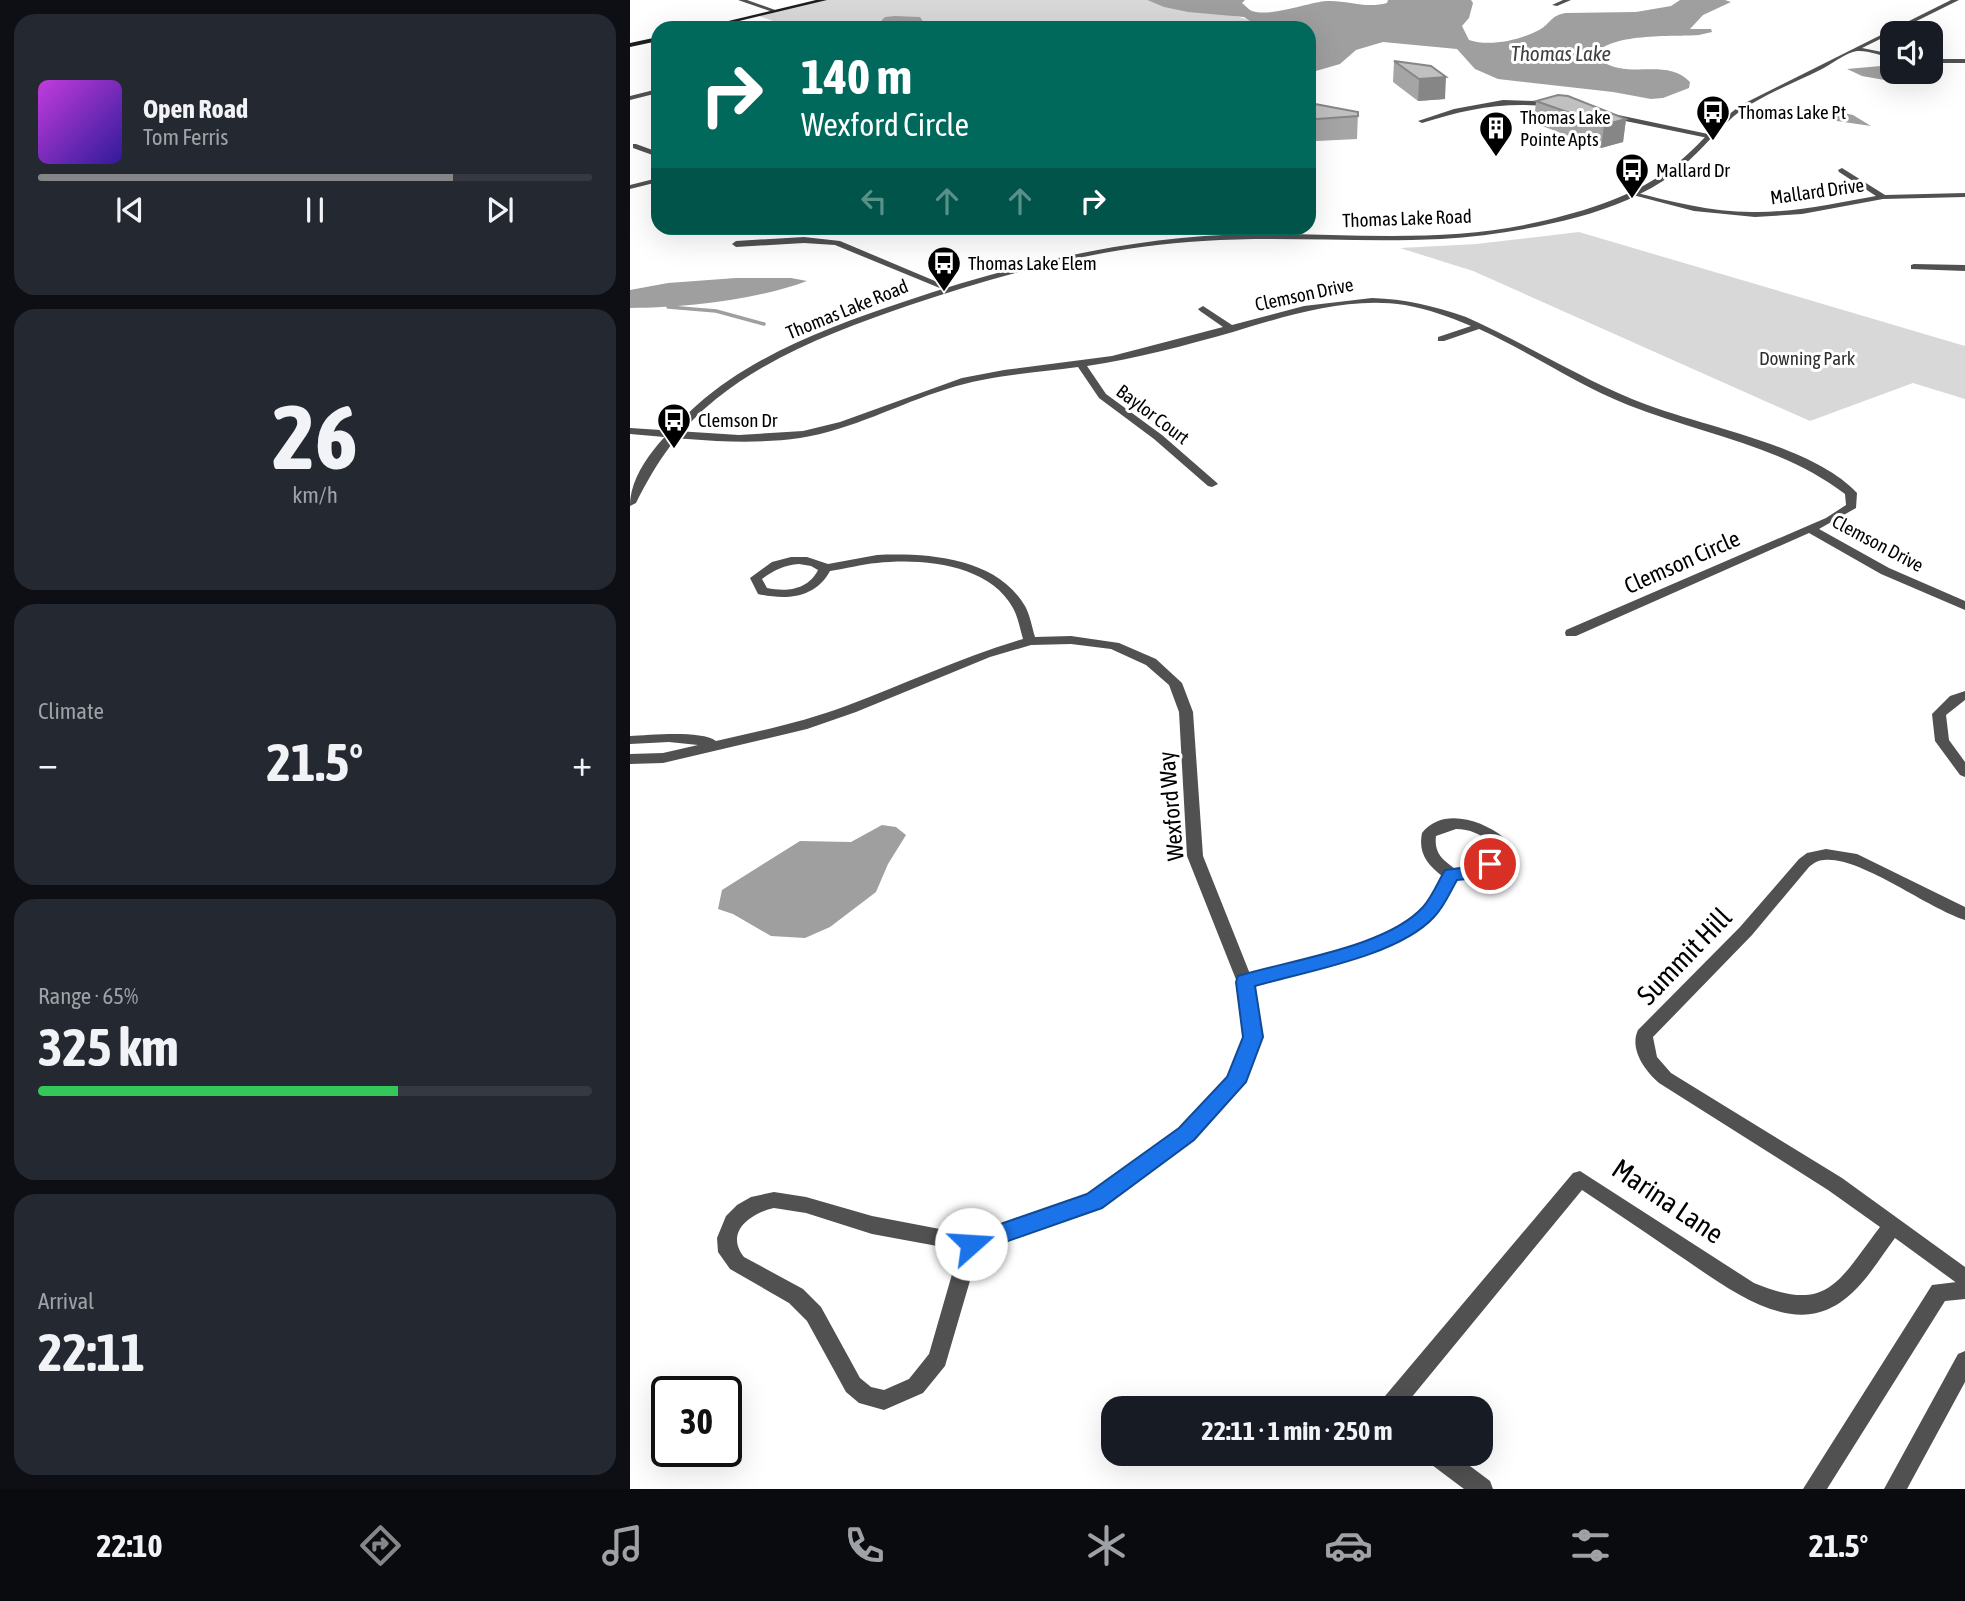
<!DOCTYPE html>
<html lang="en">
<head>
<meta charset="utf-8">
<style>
	body { margin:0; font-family:"Asap Condensed",sans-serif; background:#242831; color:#f1f3f6; height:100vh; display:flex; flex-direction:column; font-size:26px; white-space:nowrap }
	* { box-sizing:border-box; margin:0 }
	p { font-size:23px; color:#9ea1a6 }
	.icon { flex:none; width:38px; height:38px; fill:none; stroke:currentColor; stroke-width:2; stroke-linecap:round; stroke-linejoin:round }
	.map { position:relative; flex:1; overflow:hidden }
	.side { display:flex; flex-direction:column; gap:14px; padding:14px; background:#0d0f14; width:630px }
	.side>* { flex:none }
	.hud { position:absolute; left:21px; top:21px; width:665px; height:214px; border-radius:21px; box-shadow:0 7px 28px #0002; background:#00695c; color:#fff; overflow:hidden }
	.fabs { position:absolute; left:1250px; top:21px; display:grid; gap:14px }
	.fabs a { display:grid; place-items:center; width:63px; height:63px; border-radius:14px; background:#171b24; box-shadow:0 7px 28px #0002; font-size:35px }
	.speed { position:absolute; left:21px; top:1376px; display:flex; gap:14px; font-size:35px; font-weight:700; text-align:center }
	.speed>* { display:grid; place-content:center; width:91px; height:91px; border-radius:50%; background:#171b24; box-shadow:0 7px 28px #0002; line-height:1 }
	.speed .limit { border:4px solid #111; border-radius:10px; background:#fff; color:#111 }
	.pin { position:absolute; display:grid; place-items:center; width:60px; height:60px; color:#fff; margin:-30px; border:4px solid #fff; border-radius:50%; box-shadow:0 2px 7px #0007 }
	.me { position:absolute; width:77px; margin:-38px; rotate:71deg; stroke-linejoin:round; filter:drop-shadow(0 0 5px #0008) }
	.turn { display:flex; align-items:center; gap:24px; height:147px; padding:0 35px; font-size:32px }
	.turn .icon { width:91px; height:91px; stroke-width:2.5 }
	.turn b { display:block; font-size:49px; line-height:60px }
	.lanes { display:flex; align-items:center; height:66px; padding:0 35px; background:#0003; justify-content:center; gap:35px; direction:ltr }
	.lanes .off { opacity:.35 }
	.big { font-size:52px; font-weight:700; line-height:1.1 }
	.side .card { flex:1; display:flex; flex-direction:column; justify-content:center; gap:10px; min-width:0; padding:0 24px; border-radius:21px; background:#242831 }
	.side .dial { align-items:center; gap:0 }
	.dial b { font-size:91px; line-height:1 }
	.song { display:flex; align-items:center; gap:21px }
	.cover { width:84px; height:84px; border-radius:10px; background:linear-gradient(135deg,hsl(290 70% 55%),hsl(250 70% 35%)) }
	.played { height:7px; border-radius:4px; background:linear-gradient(90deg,#858687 75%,#363941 75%) }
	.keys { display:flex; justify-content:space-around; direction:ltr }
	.heat { display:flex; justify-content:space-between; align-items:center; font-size:38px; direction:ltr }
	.charge { height:10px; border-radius:5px; background:linear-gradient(90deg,#34c759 65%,#363941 0) }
	.trip { position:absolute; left:471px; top:1396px; width:392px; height:70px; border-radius:21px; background:#171b24; box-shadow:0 7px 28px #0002; font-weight:700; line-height:70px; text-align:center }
	.tabs { display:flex; height:112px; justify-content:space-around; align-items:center; background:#090b0e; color:#9ea1a6 }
	.tabs .icon { width:49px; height:49px }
	.tabs .active { color:#858687 }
	.tabs b { font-size:32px; color:#f1f3f6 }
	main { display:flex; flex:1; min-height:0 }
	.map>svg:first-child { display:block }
	.green { fill:#d8d8d8 }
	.water { fill:#9f9f9f }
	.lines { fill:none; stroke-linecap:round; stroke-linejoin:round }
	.stream { stroke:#9f9f9f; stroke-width:3.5 }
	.minor { fill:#515151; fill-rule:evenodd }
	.tertiary { fill:#515151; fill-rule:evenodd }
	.secondary { fill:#1e1e1e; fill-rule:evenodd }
	.wall { fill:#a5a5a5 }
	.shaded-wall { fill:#868686 }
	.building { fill:#c0c0c0; stroke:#868686; stroke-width:2 }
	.route { fill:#1a73e8; stroke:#114b97; stroke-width:2 }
	.labels { text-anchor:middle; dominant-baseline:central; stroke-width:6; stroke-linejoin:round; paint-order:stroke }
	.far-poi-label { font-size:19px; fill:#000; stroke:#fff; text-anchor:start }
	.far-street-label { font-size:19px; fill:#000; stroke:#fff }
	.far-park-label { font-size:19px; fill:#2f2f2f; stroke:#fff }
	.far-water-label { font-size:21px; font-style:italic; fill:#404040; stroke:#fff }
	.street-label { font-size:23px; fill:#000; stroke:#fff }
	.near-street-label { font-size:28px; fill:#000; stroke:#fff }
</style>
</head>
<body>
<main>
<section class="side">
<div class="card">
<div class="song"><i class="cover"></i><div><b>Open Road</b><p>Tom Ferris</p></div></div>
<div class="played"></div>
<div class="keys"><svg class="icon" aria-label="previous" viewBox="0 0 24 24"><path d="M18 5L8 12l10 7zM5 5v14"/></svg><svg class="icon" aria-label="pause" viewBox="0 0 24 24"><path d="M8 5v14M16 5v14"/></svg><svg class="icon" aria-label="next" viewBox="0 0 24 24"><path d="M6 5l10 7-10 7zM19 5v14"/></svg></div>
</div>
<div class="card dial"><b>26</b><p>km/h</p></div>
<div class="card"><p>Climate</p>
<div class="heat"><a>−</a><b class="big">21.5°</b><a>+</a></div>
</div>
<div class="card"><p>Range · 65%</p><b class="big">325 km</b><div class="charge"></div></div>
<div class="card"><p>Arrival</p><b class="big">22:11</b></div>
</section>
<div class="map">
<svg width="1335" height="1489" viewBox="0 0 1335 1489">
	<rect width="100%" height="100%" fill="#fff"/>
	<!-- green -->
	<path class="green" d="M193 0H517C544 13 617 9 630 28H163L126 15Z
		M949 232 1335 346V399L1283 383 1180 421 843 271 770 248 846 244Z"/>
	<!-- water -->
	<path class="water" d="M517 0H615L612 3C615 5 617 8 620 10 637 19 678 2 697 1 718 0 735 9 757 3L758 0H841L843 3 839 18 832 26 839 40C860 47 890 40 909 30 922 23 919 16 936 13L1006 12 1041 6 1050 0H1095L1101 2 1073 15 1060 29H1081L1082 32 1069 35C1044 37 976 32 964 57 973 62 979 66 989 68 1014 73 1041 62 1060 82L1059 88 1033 98 1021 99 983 92 868 79 845 69 827 49 753 42 726 50 710 64 679 73V28H630L614 17 558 12 534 7Z
		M265 16 290 17 294 23 281 28 245 27 255 17Z
		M1262 65V72L1299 73 1277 84 1232 76 1217 69Z
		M1200 110 1223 115 1241 126 1173 116 1174 113Z
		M106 278H161L177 281C127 300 53 308 0 308V290L38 283Z
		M252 825 266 827 276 835 258 864 246 892 200 927 175 938 141 936 103 914 88 909 92 890 170 841 221 842Z"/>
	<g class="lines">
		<!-- stream -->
		<path class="stream" d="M38 307 86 311 134 324"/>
		<!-- minor -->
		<path class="minor" d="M933 0H941L927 6 922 5Z
			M28 89V93L0 100V96Z
			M873 100 906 101 926 105 923 107C876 101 836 109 792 123L788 121 824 109Z
			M974 112 1078 134 1082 136 1078 138 971 116Z
			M6 144 28 152V157L3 148V144Z
			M1212 168 1255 195 1335 193V197L1253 199 1172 214 1125 217 1064 211 999 194 1003 192C1043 202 1085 213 1127 212 1167 212 1206 203 1246 196L1209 172 1208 170Z
			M28 178V182L0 189V185Z
			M174 237 210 241 324 289 317 291 205 245 174 243 106 247 102 244 106 241Z
			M1284 264 1335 265V271L1281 269V265Z
			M742 298C775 299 804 306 836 317 892 342 945 375 1002 399 1066 426 1180 443 1227 493L1226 508 1189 529 1259 568 1335 601V610L1251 574 1179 533 946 636H936L935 633 936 630 1196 518 1216 505 1215 494C1151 445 1071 434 998 405 946 384 900 352 849 329L814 341H808V337L841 326C820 317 798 309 775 305 717 296 656 316 603 332 556 345 506 359 457 366L476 394 532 435 586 482 588 484 582 487 578 486 524 439 469 398 448 367C404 373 359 375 317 389 268 404 222 430 170 438 114 446 57 439 0 434V428L109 435 173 431 210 422 332 378 374 370 482 356 593 327 570 311 568 309 573 306 602 325 674 306Z
			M247 555C297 553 366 557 395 606 400 615 402 627 405 637L441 636 489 643 526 659 552 683 563 712 573 856 620 974C677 959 749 951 792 908 801 899 806 887 812 876 797 864 788 853 792 833 812 807 852 820 873 837L877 852C864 871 847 877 826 879 819 892 814 906 804 916 761 959 680 970 624 986L632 1037 615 1082 562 1139 471 1207 349 1250 315 1366 293 1393 254 1410 229 1403 216 1392 177 1321 159 1303 100 1269 88 1252 87 1238 96 1216 107 1205 121 1197 144 1192 176 1197 242 1216 341 1235 458 1195 550 1129 599 1078 614 1037 607 982 557 856 549 712 539 685 516 665 481 649 441 644 401 645 360 657 226 712 177 729 33 763 0 764V754L33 753 68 745 39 742 0 744V736C20 735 71 730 86 741 130 731 173 722 216 706 275 684 332 657 393 639 390 629 388 617 383 608 359 564 292 558 247 563 231 564 216 569 200 571 185 599 155 600 128 594L120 578 142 562 161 557H177L198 564ZM169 564 181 566 188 570C178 590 157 592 137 588L132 579C144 570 155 565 169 564ZM826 829C840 829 850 834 861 843V851L843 866 824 868C811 859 804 852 806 836ZM144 1208 176 1213 242 1234 329 1250 299 1354 279 1379 254 1390 241 1387 230 1378 191 1307 173 1289 114 1257C94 1232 121 1213 144 1208Z
			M1335 691V700L1316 715 1319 740 1335 762V777L1330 775 1305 741 1302 714 1320 696Z
			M1196 849 1227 854 1335 907V920C1297 908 1230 856 1194 860 1188 860 1184 863 1179 867L1122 935 1023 1037 1027 1057 1041 1073 1212 1178 1335 1267V1287L1328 1284 1265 1238C1244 1266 1225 1302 1190 1312 1141 1327 1080 1275 1041 1250 1012 1230 982 1210 952 1190L772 1409H747L750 1402 943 1173 950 1171 1124 1283C1198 1314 1208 1282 1250 1227L1198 1190 1029 1083C1015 1071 999 1049 1008 1030L1110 927 1169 859 1177 853Z
			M795 1454H824L860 1481 863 1489H834L798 1462Z"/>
		<!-- tertiary -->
		<path class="tertiary" d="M108 0H117L148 11 143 12Z
			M1321 0H1329L1232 48 1262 54V58C1252 56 1237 50 1227 51 1216 52 1201 65 1190 70 1162 84 1129 96 1104 116 1083 134 1066 157 1043 174 1016 194 981 208 948 217 903 229 857 236 811 239 731 243 652 236 573 241 472 247 375 273 280 305 213 328 142 354 86 399 49 429 27 461 6 503L0 506C0 467 40 430 67 405 125 354 201 326 273 302 386 264 501 236 621 234 716 233 815 244 908 222 956 211 1006 196 1045 165 1070 146 1088 119 1115 103Z
			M1300 59H1335V63H1300Z
			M1335 1281V1299L1315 1301 1197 1489H1173L1302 1285Z
			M1335 1351V1382L1277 1489H1254L1328 1354Z"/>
		<!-- secondary -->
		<path class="secondary" d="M186 0H197L80 28H69Z
			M28 37V41L0 47V43Z"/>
	</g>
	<!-- wall -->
	<path class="wall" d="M764 61 815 99 788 101 763 82Z
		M906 101 996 119 993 142 971 148 904 123Z
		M679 108 728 112 727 139 687 141 679 140Z"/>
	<!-- shaded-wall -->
	<path class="shaded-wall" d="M816 77 815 99 788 101 789 79Z
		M996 119 993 142 971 148 974 125Z"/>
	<!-- building -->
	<path class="building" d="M764 61 801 66 816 77 789 79Z
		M928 95 938 96 996 119 974 125 906 101Z
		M685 104 728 112V116L687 119 679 117V108Z"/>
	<!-- route -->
	<path class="route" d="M860 858 868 864C858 878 843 879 827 880 820 892 814 907 804 917 768 956 677 971 625 986L633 1037 616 1082 564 1140 472 1208 341 1254 333 1251 330 1244 333 1237 457 1194 549 1128 597 1077 613 1037 606 982 608 976C660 960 757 947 793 907 802 897 808 882 815 870L841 867Z"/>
	<!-- icons -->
	<defs>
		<g id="bus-pin" transform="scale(1.75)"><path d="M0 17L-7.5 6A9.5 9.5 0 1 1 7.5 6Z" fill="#000" stroke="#fff"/><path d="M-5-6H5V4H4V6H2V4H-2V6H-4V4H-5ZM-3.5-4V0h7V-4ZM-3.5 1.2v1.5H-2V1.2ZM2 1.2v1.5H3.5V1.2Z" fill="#fff"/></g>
		<g id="building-pin" transform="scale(1.75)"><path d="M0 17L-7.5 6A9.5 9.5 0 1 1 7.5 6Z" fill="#000" stroke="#fff"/><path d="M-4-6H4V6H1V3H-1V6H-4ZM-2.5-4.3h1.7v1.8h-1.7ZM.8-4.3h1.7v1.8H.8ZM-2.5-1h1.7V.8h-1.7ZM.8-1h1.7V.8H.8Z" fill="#fff"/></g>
	</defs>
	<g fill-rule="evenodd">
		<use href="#bus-pin" x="1083" y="112"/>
		<use href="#building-pin" x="866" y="128"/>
		<use href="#bus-pin" x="1002" y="170"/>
		<use href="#bus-pin" x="314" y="263"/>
		<use href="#bus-pin" x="44" y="420"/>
	</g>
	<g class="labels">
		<!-- far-poi labels -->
		<g class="far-poi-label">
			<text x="1108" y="112">Thomas Lake Pt</text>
			<text x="890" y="117">Thomas Lake<tspan x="890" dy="22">Pointe Apts</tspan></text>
			<text x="1026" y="170">Mallard Dr</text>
			<text x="338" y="263">Thomas Lake Elem</text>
			<text x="68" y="420">Clemson Dr</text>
		</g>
		<!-- far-street labels -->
		<g class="far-street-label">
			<text transform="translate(1187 191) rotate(-8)">Mallard Drive</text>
			<text transform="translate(777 218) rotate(-2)">Thomas Lake Road</text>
			<text transform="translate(674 294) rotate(-12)">Clemson Drive</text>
			<text transform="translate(217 309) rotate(-22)">Thomas Lake Road</text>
			<text transform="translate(523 414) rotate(37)">Baylor Court</text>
			<text transform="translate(1248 543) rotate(28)">Clemson Drive</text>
		</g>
		<!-- far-park labels -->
		<g class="far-park-label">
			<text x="1177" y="358">Downing Park</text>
		</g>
		<!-- far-water labels -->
		<g class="far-water-label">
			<text x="931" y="53">Thomas Lake</text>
		</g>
		<!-- street labels -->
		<g class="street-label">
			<text transform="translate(1052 562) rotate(-24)">Clemson Circle</text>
			<text transform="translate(541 806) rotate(-95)">Wexford Way</text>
		</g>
		<!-- near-street labels -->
		<g class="near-street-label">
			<text transform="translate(1054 956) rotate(-46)">Summit Hill</text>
			<text transform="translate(1038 1201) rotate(34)">Marina Lane</text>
		</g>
	</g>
</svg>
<div class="fabs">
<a><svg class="icon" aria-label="sound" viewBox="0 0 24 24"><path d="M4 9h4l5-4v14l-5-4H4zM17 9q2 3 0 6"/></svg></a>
</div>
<div class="speed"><div class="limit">30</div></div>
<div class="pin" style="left:860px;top:864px;background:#d93025"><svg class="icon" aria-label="arrive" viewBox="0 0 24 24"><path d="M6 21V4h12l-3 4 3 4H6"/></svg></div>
<svg class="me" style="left:341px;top:1244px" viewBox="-20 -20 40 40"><circle r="19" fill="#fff"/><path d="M0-13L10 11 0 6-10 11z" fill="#1a73e8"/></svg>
<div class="trip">22:11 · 1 min · 250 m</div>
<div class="hud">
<div class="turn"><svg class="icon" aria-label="right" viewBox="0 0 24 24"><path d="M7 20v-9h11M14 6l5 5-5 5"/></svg><div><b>140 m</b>Wexford Circle</div></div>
<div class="lanes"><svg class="icon off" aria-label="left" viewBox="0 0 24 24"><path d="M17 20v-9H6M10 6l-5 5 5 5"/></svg><svg class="icon off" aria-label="ahead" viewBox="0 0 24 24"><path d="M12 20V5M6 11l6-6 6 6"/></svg><svg class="icon off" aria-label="ahead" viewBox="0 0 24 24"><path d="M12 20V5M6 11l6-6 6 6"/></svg><svg class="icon" aria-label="right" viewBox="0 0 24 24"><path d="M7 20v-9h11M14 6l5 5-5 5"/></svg></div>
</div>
</div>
</main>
<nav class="tabs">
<b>22:10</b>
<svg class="icon active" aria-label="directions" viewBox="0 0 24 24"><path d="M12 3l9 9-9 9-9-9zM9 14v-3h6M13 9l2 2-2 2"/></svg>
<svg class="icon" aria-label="music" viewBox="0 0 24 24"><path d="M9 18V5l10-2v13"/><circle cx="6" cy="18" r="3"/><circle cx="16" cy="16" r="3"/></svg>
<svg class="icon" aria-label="phone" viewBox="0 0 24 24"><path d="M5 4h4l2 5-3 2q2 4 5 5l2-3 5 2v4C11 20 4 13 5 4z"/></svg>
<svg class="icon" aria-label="climate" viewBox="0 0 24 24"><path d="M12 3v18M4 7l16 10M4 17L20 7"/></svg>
<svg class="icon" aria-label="car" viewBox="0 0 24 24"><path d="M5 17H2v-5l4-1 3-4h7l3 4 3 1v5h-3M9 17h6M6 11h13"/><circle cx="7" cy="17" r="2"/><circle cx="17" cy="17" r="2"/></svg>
<svg class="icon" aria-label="filters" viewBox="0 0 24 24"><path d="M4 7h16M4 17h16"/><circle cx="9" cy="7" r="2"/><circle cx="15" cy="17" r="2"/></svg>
<b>21.5°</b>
</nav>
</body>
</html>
